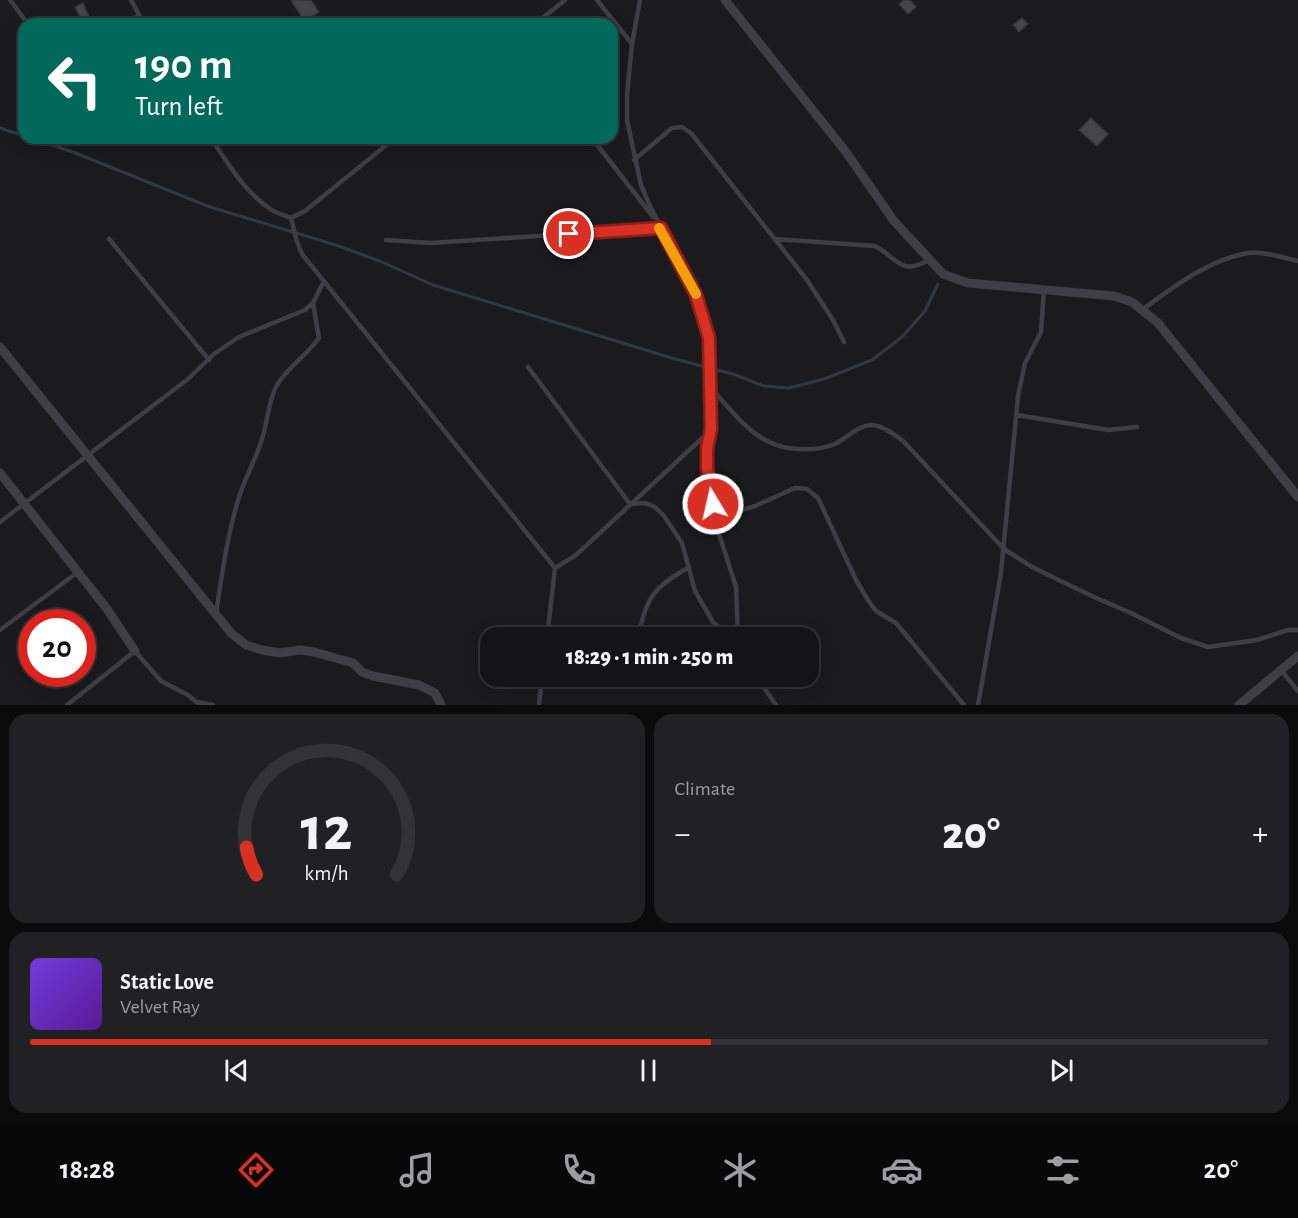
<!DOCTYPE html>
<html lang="en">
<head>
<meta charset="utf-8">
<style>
	body { margin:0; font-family:"Alegreya Sans",sans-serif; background:#212123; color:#f1f3f6; height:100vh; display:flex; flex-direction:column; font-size:22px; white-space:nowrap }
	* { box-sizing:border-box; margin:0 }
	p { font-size:20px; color:#9d9ea1 }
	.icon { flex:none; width:33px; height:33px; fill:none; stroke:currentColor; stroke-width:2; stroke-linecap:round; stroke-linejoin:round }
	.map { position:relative; height:705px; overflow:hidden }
	.sheet { display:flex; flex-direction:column; gap:9px; padding:9px; background:#0b0b0c; flex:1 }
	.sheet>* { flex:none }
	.top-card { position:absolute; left:18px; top:18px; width:600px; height:126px; border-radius:18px; box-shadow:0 3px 15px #0003,0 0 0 2px #333335; background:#00695c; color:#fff; overflow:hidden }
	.speed { position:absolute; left:18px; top:609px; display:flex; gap:12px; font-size:30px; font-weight:700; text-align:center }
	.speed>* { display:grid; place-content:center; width:78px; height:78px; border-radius:50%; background:#141416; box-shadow:0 3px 15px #0003,0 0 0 2px #333335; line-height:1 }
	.speed .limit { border:9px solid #d22; background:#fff; color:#111 }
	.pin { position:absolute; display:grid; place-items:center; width:51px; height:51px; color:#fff; margin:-26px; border:3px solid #fff; border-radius:50%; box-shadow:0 2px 6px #0007 }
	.me { position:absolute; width:66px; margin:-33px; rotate:351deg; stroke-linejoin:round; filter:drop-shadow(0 0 4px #0008) }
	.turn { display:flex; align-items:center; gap:21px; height:126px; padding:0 18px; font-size:27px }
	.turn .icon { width:78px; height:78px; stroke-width:2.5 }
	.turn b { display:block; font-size:42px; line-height:51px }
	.big { font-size:45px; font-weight:800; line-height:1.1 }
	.sheet .card { flex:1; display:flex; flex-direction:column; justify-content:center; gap:9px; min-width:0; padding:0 21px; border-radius:18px; background:#212123 }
	.sheet .dial { align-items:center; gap:0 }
	.dial svg { height:156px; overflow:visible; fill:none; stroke:#333335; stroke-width:7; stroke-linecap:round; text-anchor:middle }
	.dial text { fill:#f1f3f6; stroke:none }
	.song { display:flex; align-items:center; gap:18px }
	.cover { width:72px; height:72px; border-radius:9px; background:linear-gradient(135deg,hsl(260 70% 55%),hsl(270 70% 35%)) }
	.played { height:6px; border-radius:3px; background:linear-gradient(90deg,#d93025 55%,#333335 55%) }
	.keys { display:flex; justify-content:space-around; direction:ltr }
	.heat { display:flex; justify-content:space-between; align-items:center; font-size:33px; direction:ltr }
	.sheet .tiles { flex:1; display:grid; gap:9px; grid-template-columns:1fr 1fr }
	.card:last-child { grid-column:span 2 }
	.trip { position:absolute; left:480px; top:627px; width:339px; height:60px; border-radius:18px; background:#141416; box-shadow:0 3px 15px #0003,0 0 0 2px #333335; font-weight:800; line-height:60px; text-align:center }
	.dock { display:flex; height:96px; justify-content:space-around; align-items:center; background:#080809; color:#9d9ea1 }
	.dock .icon { width:42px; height:42px }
	.dock .on { color:#d93025 }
	.dock b { font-size:27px; color:#f1f3f6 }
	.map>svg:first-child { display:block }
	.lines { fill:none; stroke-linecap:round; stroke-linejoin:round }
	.stream { stroke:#303942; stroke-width:3 }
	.building { fill:#45464a; stroke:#353539; stroke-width:1.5 }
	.lane { stroke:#3e3e44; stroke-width:4.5 }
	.street { stroke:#3e3e44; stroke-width:9 }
	.route-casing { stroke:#8d1f18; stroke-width:15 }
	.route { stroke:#d93025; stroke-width:10 }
	.slow { stroke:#f59e0b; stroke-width:10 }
</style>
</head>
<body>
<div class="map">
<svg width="1298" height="705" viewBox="0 0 1298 705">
	<rect width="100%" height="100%" fill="#1b1b1d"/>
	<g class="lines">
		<!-- stream -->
		<path class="stream" d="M0 128 24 136
			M31 138 73 152 210 207 339 246 382 262 433 285 675 359 733 374 764 386 789 388 824 379 872 360 902 337 925 311 938 284"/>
	</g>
	<!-- building -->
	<path class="building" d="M291 0H311L319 12 304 21Z
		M904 0H910L916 7 908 14 899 4Z
		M83 3 90 19 83 23 75 7Z
		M1022 18 1028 24 1019 32 1013 25Z
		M1091 118 1108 134 1097 146 1079 130Z"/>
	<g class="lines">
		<!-- lane -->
		<path class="lane" d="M10 0 28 24
			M131 0 144 24
			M597 0 632 44
			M640 0 632 44 627 95V120L641 185 650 206 696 295 709 337 712 429 707 449V468L712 490 714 518 736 587 738 638
			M125 24 139 15
			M535 24 565 0
			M211 138C227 162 244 191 269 208 275 213 284 215 291 218
			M592 138 653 217
			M634 160 672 128 682 127 691 133 807 280 833 320 844 342
			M291 218 296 239 302 254 555 568 547 638
			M291 218 305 211 395 138
			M109 239 209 360
			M775 239 875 246C899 259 900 276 929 260
			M386 240 431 243 661 228
			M1142 310C1172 288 1205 262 1243 254 1261 250 1281 257 1298 261
			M528 367 630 504 646 503 655 507 664 516 682 543 695 591 713 622 725 632 737 638
			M710 387C728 406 744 429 767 441 786 451 815 452 835 444 846 439 858 425 872 425 884 426 895 435 904 442L1004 549 1032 567 1094 597 1131 613 1181 638 1208 647 1257 640 1288 630H1298
			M1017 415 1108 430 1137 427
			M714 518 755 506 795 488 807 489 818 498 856 580 868 600 876 611 896 623 964 705
			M0 522 188 379 214 354 239 337 305 310 313 303 324 281
			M555 568 576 555 712 429
			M216 614C222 574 227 536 239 497 245 478 255 461 261 442 268 424 267 403 277 385 288 367 307 355 319 338L313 303
			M0 630 78 572
			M638 638C646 597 653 588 689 567
			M1281 670 1298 691
			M756 676 776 705
			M198 702 213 705
			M67 705 135 651 161 681 188 695 200 705
			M539 705 542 676
			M978 705 1001 573 1018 396 1025 363 1041 332 1044 289"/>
		<!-- street -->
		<path class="street" d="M725 0 846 152 894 221 943 274 968 283 1114 296 1132 302 1158 323 1298 497
			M0 347 231 633 246 645 262 650 280 653 300 650 314 652 353 663 362 672 373 676 419 685 435 693 441 705
			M0 473 107 609 135 651
			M1239 705 1298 656"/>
	</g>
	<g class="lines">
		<!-- route casing -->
		<g class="route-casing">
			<path id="route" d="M569 234 661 228 696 295 709 338 711 429 707 449V468L713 504"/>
		</g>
		<!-- route -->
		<use href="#route" class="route"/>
		<!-- slow -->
		<path class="slow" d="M659 228 696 294"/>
	</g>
</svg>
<div class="speed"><div class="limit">20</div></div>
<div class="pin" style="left:569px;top:234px;background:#d93025"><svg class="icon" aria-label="arrive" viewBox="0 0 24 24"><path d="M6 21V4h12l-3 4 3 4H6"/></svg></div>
<svg class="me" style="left:713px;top:504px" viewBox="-20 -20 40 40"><circle r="17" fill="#d93025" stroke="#fff" stroke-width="3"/><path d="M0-11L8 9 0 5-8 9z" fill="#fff"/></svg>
<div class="trip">18:29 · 1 min · 250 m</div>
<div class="top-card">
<div class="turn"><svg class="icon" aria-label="left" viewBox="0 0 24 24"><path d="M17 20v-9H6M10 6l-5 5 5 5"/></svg><div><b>190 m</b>Turn left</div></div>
</div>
</div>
<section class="sheet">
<div class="tiles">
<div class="card dial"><svg viewBox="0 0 100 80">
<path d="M14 69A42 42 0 1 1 86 69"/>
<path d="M14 69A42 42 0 0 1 9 55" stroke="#d93025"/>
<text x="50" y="56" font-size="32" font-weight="700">12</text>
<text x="50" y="72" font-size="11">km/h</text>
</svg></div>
<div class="card"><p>Climate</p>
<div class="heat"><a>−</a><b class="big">20°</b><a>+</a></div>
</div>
<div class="card">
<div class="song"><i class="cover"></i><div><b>Static Love</b><p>Velvet Ray</p></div></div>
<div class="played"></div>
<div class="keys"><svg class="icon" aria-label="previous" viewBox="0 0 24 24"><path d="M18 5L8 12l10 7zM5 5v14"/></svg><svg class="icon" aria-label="pause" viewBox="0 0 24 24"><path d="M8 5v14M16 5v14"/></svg><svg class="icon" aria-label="next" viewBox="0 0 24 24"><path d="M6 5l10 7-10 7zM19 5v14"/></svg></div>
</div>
</div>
</section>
<nav class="dock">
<b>18:28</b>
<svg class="icon on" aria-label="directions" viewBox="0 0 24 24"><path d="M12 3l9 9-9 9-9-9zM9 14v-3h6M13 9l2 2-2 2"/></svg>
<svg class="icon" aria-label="music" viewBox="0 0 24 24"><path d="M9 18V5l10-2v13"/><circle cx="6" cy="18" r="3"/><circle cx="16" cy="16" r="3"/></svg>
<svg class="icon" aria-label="phone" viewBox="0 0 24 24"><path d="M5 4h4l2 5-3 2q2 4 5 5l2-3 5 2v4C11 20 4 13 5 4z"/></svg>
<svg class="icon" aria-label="climate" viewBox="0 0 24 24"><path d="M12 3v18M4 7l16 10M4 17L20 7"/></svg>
<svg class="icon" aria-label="car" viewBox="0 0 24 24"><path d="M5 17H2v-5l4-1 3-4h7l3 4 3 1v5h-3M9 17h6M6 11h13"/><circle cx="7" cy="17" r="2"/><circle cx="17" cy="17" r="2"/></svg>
<svg class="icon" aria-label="filters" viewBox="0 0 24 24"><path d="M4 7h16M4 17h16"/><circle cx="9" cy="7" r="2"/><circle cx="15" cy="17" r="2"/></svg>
<b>20°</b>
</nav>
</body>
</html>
